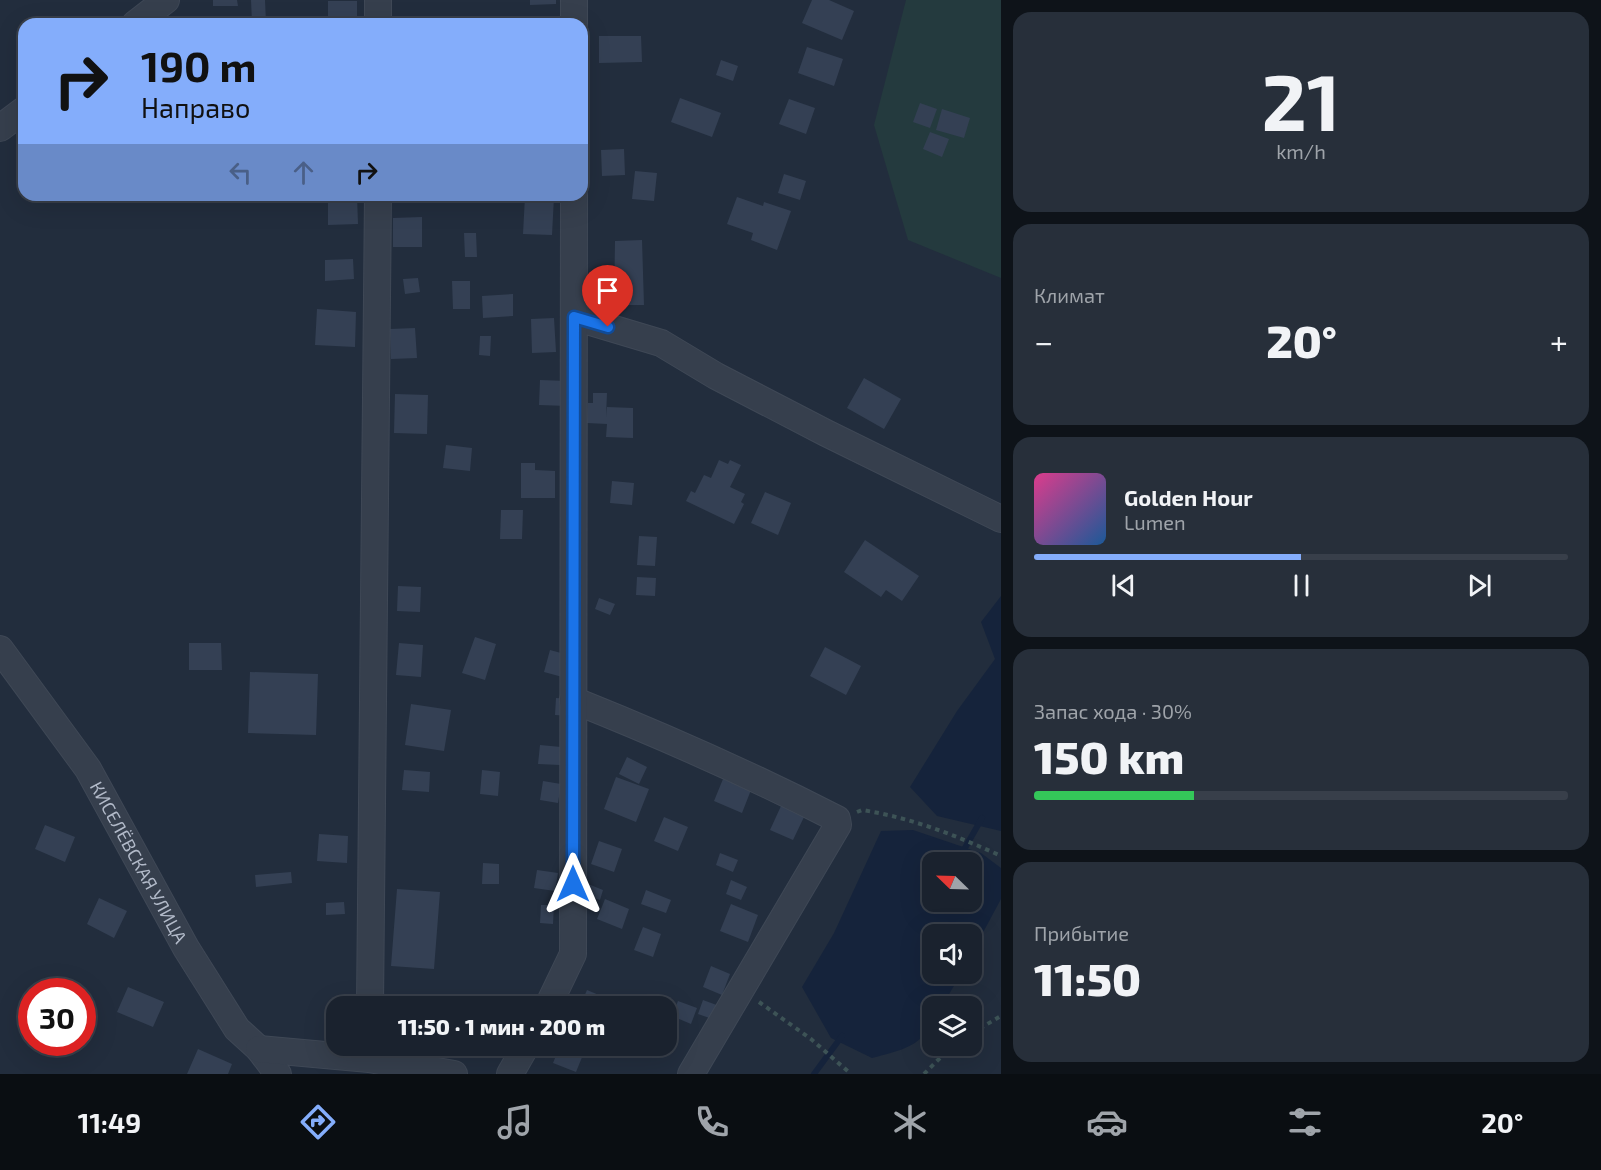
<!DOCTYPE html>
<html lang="ru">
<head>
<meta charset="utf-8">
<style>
	body { margin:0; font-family:"Exo 2",sans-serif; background:#272f3a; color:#f1f3f6; height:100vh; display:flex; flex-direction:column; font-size:22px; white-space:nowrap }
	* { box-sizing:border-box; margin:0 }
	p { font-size:20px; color:#9fa4aa }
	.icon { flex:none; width:33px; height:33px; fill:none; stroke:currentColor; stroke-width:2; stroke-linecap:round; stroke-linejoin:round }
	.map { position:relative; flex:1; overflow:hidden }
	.drawer { display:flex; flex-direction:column; gap:12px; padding:12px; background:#0e1319; width:600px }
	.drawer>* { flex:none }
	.top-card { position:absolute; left:18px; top:18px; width:570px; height:183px; border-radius:18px; box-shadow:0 6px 24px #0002,0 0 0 2px #383f4a; background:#84adfb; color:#111; overflow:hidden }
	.needle { width:39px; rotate:293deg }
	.tools { position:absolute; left:922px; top:852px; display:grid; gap:12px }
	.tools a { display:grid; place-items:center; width:60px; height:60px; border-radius:12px; background:#1a222e; box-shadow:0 6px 24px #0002,0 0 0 2px #383f4a; font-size:30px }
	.speed { position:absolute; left:18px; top:978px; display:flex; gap:12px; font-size:30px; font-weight:700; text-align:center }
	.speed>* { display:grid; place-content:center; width:78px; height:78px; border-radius:50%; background:#1a222e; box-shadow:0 6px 24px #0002,0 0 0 2px #383f4a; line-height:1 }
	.speed .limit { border:9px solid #d22; background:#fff; color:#111 }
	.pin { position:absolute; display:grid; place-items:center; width:51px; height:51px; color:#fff; margin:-62px -26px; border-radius:50% 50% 50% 0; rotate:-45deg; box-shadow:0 0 6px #0007 }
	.pin .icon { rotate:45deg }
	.me { position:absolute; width:66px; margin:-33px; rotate:0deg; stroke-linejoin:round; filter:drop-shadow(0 0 4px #0008) }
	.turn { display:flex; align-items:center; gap:21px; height:126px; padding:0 24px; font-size:27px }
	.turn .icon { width:78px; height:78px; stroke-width:2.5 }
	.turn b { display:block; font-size:42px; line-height:51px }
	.lanes { display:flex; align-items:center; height:57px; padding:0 24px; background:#0003; justify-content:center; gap:30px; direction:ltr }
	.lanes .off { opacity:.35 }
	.big { font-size:45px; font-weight:800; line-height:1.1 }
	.drawer .card { flex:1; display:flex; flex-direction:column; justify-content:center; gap:9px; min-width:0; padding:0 21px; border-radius:18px; background:#272f3a }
	.drawer .dial { align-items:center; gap:0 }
	.dial b { font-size:78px; line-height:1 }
	.song { display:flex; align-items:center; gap:18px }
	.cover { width:72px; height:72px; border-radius:9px; background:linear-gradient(135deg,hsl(330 70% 55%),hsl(210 70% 35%)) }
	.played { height:6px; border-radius:3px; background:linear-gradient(90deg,#84adfb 50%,#383f4a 50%) }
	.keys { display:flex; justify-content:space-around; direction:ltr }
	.heat { display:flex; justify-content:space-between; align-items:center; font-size:33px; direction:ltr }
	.charge { height:9px; border-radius:4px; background:linear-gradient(90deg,#34c759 30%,#383f4a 0) }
	.trip { position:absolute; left:326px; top:996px; width:351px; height:60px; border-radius:18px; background:#1a222e; box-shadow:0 6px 24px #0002,0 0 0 2px #383f4a; font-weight:800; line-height:60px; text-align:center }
	.menu { display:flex; height:96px; justify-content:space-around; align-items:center; background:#0a0e12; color:#9fa4aa }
	.menu .icon { width:42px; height:42px }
	.menu .active { color:#84adfb }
	.menu b { font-size:27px; color:#f1f3f6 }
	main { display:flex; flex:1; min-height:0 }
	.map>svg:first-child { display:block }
	.green { fill:#243a3e }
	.water { fill:#15233b; fill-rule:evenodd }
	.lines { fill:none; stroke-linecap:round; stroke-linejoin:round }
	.stream { stroke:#15233b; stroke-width:6 }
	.building { fill:#344054 }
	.minor-casing { stroke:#3f4856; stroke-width:28 }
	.path { stroke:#3d5356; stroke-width:4; stroke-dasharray:4.5 4.5; stroke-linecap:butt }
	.minor { stroke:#363f4d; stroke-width:26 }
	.route-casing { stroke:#114b97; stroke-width:15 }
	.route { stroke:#1a73e8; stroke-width:10 }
	.labels { text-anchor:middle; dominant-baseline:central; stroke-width:6; stroke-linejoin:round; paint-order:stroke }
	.street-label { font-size:18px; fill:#b2bac9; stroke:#1b2432 }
</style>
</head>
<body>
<main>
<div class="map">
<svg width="1001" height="1074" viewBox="0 0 1001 1074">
	<rect width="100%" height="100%" fill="#222d3d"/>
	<!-- green -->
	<path class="green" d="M906 0H1001V278L908 240 874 125Z"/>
	<!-- water -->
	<path class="water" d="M1001 596V831L937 816 910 787 957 711 995 659 981 622Z
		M913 830 981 853 1001 868V899L972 953V934H933V974H961L942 1006H933C933 1045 902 1050 872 1058L831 1038 802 987 834 933 881 831ZM933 862H972V902H933Z"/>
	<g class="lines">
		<!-- stream -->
		<path class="stream" d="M957 862 982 818
			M814 1074 842 1036"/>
	</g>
	<!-- building -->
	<path class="building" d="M213 0H237L238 6H213Z
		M251 0H265L266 22 252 23Z
		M530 0H556V4L530 5Z
		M812 0H829L854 11 842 40 802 23Z
		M328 1H357V24H328Z
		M599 36H641L642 62 599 63Z
		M807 47 843 59 834 86 798 73Z
		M721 60 738 66 733 81 716 75Z
		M680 98 721 113 712 137 671 122Z
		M789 99 815 108 806 134 779 124Z
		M920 103 937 109 930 128 913 122Z
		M942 109 970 118 964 138 936 130Z
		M930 132 949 139 942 157 923 149Z
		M624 149 625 175 602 176 601 150Z
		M635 171 657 173 654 201 632 199Z
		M784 174 806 181 800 200 778 193Z
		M328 195H357L358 224 328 225Z
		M525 196 554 197 552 235 523 234Z
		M737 197 763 206 764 202 791 211 777 250 751 240 753 233 727 224Z
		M422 217V247H393V218Z
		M464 233H476L477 257H465Z
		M642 240 644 305H614L615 241Z
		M353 259 354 279 325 281V260Z
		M418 278 420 292 405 294 403 279Z
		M452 281H470V309H453Z
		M513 294V316L483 318 482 296Z
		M317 309 356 312 355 347 315 345Z
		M554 318 556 352 532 353 531 319Z
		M415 328 417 358 391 359 390 329Z
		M480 336H491L490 356 479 355Z
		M864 378 901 399 884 429 847 408Z
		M540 380 568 381 567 406 539 405Z
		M593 393H607L606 417 607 407 633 408V438L606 437 607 424 587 423 588 403H593Z
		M395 394 428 395 427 434 394 433Z
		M446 445 472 448 470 471 443 468Z
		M719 460 728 464 730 460 741 465 730 487 745 494 741 502 744 504 734 524 686 501 691 491 695 493 704 475 711 478Z
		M521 463H535V470L555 471V498H521Z
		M612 481 634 483 632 505 610 503Z
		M765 492 791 503 778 535 751 523Z
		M501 510H523L522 539H500Z
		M639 536 657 537 655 566 637 565Z
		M865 540 919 576 902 601 886 590 881 597 844 572Z
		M637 577 656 578 655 596 636 595Z
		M398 586 421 587 420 612 397 611Z
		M599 598 615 604 610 615 595 609Z
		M475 637 496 644 485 680 462 673Z
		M189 643H221L222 670H189Z
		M399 643 423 645 421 677 396 675Z
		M825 647 861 666 846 695 810 676Z
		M550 650 572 656 566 678 544 672Z
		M250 672 318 674 316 735 248 733Z
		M556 698 570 699V716L555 715Z
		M411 704 451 710 444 751 405 745Z
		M540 745 561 747 560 765 538 764Z
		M627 757 647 767 639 784 619 774Z
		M404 770 430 772 429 792 402 790Z
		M482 770 500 772 498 796 480 794Z
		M616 777 649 789 636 822 604 809Z
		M723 779 751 790 742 813 714 801Z
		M543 781 561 784 558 803 540 800Z
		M781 806 804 817 793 840 770 830Z
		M664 817 688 827 678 851 654 841Z
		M45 825 75 837 65 862 35 849Z
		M319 834 348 836 347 863 317 861Z
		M599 841 622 849 614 872 591 864Z
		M720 853 738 860 733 872 716 865Z
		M483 863 499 864V884H482Z
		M537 870 558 873 555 891 534 888Z
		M291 872 292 883 256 887 255 875Z
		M731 880 747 887 741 900 726 894Z
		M588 884 603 890 600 900 584 895Z
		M397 889 440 892 434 969 391 966Z
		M646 890 671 900 666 913 641 904Z
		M99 898 127 911 114 938 87 924Z
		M605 899 629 909 622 929 597 919Z
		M344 902 345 914 326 915V903Z
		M731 904 758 915 748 942 720 931Z
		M541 905H554L553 924 540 923Z
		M643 927 661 934 653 957 634 950Z
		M711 966 730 974 722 995 703 987Z
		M128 987 164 1002 153 1027 117 1012Z
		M587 990 606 998 603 1006H580Z
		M703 1000 722 1007 718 1021 698 1014Z
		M678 1001 697 1008 691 1024 672 1016Z
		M332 1021H336V1037H332Z
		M560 1046H573L585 1050 576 1072 553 1063Z
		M198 1049 232 1064 228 1074H187Z"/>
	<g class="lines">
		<!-- minor casing -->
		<g class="minor-casing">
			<g id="minor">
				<path d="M135 24 166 0"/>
				<path d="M378 24V0"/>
				<path d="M574 24V0"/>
				<path d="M0 128 24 110"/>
				<path d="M574 317 661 343 716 376 826 433 1001 519"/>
				<path id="s1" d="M0 649 88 769 186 948 237 1029 259 1049 278 1074"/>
				<path d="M573 700C663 736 751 775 837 819L838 825 691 1074"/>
				<path d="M370 1006 378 195"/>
				<path d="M548 1006 573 954 574 195"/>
				<path d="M259 1049 369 1059 454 1074"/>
				<path d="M510 1074 526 1046"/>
			</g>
		</g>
		<!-- path -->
		<path class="path" d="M857 812 862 810C912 818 955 835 1001 856
			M759 1002 811 1039 851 1074
			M972 1033 1001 1016
			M924 1074 952 1046"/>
		<!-- minor -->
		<use href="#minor" class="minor"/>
	</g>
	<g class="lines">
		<!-- route casing -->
		<g class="route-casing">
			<path id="route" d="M573 884 574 317 608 327"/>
		</g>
		<!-- route -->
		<use href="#route" class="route"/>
	</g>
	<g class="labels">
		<!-- street labels -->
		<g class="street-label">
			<text stroke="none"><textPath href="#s1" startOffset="255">КИСЕЛЁВСКАЯ УЛИЦА</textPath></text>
		</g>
	</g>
</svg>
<div class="tools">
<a><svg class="needle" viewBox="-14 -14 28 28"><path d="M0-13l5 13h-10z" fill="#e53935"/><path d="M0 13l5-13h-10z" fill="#9fa4aa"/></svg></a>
<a><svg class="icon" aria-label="sound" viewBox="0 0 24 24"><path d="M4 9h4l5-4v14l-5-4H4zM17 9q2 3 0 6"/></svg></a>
<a><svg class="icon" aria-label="layers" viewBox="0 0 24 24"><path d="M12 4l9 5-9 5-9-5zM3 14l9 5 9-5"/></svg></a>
</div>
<div class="speed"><div class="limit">30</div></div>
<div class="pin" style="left:608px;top:327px;background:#d93025"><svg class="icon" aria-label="arrive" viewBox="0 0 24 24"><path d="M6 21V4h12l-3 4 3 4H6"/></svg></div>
<svg class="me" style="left:573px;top:884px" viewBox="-20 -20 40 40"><path d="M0-17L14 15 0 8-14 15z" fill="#1a73e8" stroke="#fff" stroke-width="4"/></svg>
<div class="trip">11:50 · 1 мин · 200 m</div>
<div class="top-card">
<div class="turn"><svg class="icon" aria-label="right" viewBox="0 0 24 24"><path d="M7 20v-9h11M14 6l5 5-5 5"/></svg><div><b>190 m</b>Направо</div></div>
<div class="lanes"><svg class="icon off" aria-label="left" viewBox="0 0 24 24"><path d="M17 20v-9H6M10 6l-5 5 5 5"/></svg><svg class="icon off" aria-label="ahead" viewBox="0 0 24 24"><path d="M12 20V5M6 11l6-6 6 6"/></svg><svg class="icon" aria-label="right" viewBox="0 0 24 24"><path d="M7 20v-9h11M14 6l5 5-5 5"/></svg></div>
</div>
</div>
<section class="drawer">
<div class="card dial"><b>21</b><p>km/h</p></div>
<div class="card"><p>Климат</p>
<div class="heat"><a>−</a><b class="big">20°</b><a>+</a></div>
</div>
<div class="card">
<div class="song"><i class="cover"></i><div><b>Golden Hour</b><p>Lumen</p></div></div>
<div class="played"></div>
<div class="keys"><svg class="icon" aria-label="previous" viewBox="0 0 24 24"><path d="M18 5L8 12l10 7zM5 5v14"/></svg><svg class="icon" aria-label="pause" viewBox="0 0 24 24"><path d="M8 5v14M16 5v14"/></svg><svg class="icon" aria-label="next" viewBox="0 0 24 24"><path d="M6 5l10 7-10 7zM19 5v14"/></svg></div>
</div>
<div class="card"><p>Запас хода · 30%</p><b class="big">150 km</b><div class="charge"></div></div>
<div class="card"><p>Прибытие</p><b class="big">11:50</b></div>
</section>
</main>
<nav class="menu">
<b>11:49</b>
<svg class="icon active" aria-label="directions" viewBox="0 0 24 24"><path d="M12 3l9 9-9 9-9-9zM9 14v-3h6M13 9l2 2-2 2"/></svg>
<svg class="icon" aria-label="music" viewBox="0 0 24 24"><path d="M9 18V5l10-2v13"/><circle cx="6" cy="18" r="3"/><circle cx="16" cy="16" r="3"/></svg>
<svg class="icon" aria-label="phone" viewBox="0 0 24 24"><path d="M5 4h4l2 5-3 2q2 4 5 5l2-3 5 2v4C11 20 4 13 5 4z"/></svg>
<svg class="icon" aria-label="climate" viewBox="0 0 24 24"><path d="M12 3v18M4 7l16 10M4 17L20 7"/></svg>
<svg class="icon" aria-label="car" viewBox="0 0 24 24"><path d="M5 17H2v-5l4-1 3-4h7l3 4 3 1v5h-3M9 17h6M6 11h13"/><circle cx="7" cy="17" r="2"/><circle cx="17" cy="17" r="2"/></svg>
<svg class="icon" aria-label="filters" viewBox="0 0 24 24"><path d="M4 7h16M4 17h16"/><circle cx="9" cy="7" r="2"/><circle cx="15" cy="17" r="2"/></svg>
<b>20°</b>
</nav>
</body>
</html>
